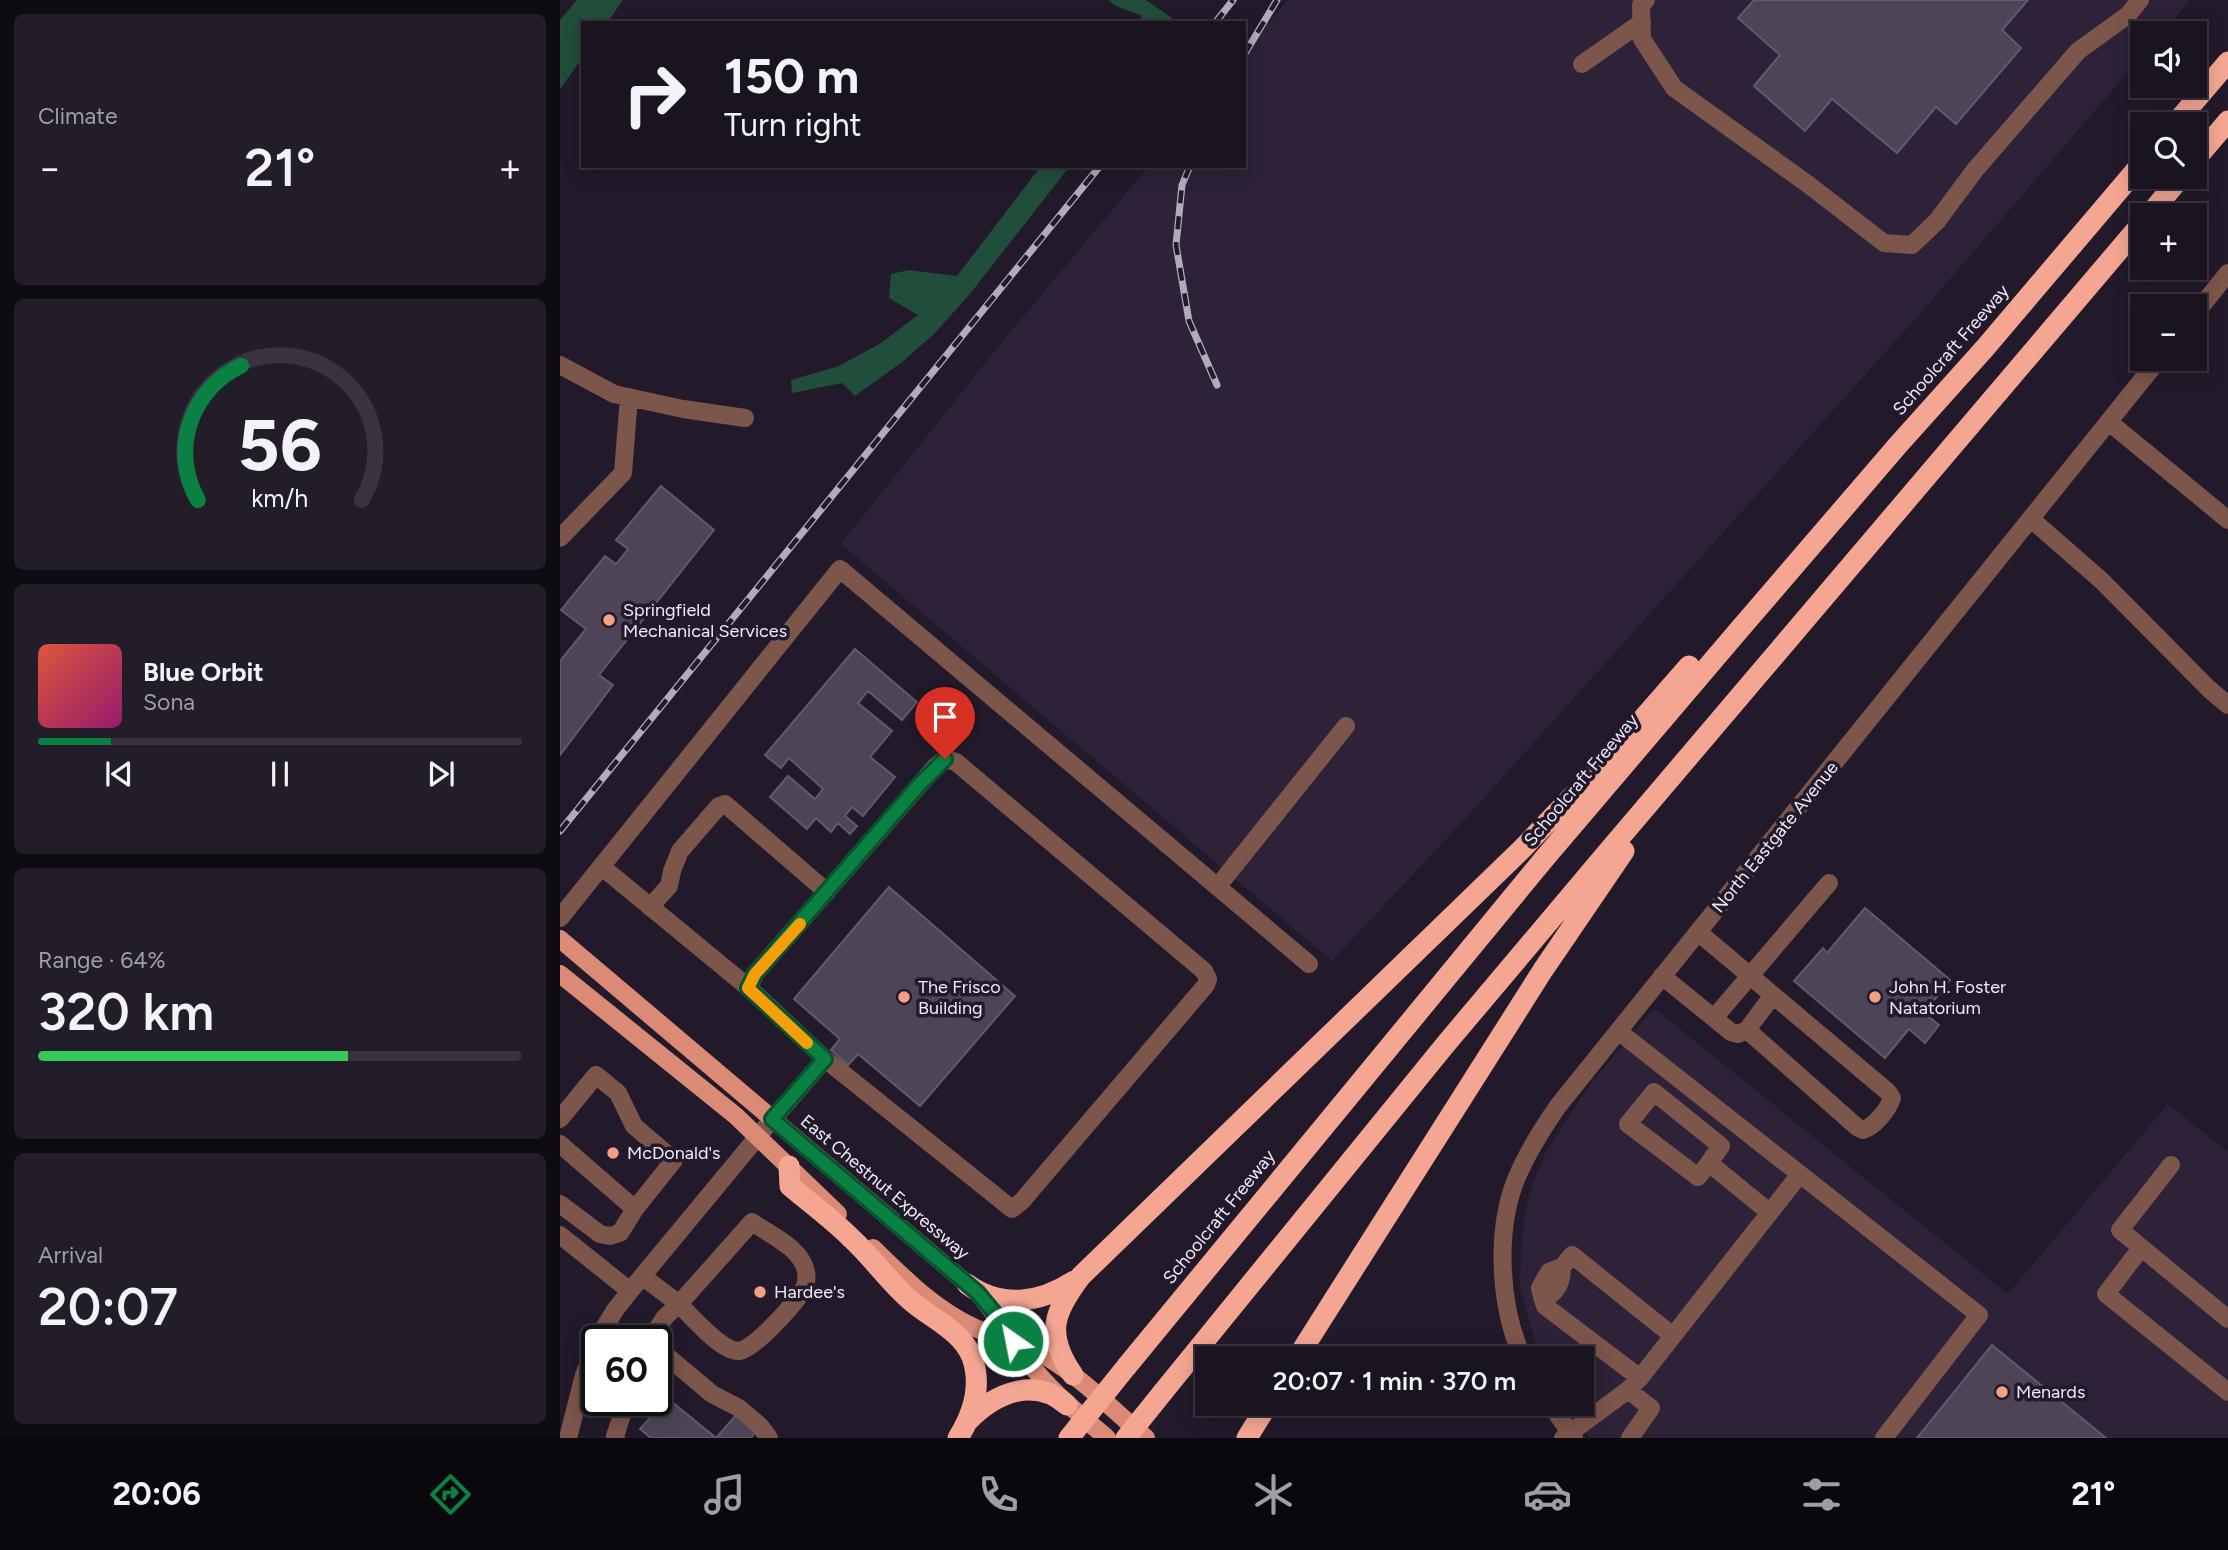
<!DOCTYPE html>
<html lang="en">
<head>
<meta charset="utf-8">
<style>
	body { margin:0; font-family:Figtree,sans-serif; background:#231d29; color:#f1f3f6; height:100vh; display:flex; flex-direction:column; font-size:26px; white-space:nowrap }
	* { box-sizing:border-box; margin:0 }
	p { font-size:23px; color:#9f9ea5 }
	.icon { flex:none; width:38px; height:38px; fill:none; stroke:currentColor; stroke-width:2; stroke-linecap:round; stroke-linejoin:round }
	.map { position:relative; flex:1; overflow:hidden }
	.sheet { display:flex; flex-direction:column; gap:14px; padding:14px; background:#0e0b12; width:560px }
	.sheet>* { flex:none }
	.guide { position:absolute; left:21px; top:21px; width:665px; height:147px; border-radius:0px; box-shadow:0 4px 18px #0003,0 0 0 2px #38333e; background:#1a1420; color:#f1f3f6; overflow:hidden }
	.buttons { position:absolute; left:1570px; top:21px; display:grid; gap:14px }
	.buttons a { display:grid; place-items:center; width:77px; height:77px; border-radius:0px; background:#1a1420; box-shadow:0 4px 18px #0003,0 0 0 2px #38333e; font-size:35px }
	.speed { position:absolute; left:21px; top:1325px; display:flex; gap:14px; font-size:35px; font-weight:700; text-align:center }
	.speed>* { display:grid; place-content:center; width:91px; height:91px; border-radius:50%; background:#1a1420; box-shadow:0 4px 18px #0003,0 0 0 2px #38333e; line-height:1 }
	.speed .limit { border:4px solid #111; border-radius:10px; background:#fff; color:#111 }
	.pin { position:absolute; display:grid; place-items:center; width:60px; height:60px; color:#fff; margin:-72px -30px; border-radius:50% 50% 50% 0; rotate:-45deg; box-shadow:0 0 7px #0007 }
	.pin .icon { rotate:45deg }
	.me { position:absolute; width:77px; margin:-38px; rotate:327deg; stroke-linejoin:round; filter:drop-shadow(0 0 5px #0008) }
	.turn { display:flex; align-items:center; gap:24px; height:147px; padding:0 28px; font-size:32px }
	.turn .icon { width:91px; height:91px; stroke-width:2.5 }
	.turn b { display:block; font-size:49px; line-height:60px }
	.big { font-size:52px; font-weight:600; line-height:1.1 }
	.sheet .tile { flex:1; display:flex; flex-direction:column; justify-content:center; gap:10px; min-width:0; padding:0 24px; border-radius:10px; background:#231d29 }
	.sheet .dial { align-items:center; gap:0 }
	.dial svg { height:182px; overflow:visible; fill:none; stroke:#38333e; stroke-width:7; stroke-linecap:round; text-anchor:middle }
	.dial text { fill:#f1f3f6; stroke:none }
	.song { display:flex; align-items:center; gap:21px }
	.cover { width:84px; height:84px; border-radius:10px; background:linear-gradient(135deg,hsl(10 70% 55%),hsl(320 70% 35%)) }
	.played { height:7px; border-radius:4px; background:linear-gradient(90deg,#0b8043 15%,#38333e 15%) }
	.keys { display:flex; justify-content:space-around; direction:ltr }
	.heat { display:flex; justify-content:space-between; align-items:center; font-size:38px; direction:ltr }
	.charge { height:10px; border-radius:5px; background:linear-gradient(90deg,#34c759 64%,#38333e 0) }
	.trip { position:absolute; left:635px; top:1346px; width:399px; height:70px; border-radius:0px; background:#1a1420; box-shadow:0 4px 18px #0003,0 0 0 2px #38333e; font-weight:600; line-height:70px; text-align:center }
	.tab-bar { display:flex; height:112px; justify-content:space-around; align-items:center; background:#0a080d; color:#9f9ea5 }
	.tab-bar .icon { width:49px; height:49px }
	.tab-bar .selected { color:#0b8043 }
	.tab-bar b { font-size:32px; color:#f1f3f6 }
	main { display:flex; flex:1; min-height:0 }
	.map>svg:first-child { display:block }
	.built { fill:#2d2238 }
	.forest { fill:#214e3a }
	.building { fill:#4d4457; stroke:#62596c; stroke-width:2 }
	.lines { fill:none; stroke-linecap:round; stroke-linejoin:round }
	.minor { stroke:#7c554b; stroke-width:18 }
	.major { stroke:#db8a75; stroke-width:18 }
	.highway { stroke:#f4a692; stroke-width:21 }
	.rail-casing { stroke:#b2acba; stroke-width:7 }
	.rail { stroke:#221a2b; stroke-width:4.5; stroke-dasharray:13; stroke-linecap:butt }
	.highway-bridge { stroke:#f4a692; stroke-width:21 }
	.route-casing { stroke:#07532c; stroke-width:18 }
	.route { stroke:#0b8043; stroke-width:12 }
	.slow { stroke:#f59e0b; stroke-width:12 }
	.poi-dot { fill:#f39f82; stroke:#221a2b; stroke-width:2.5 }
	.labels { text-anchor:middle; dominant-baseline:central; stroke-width:7; stroke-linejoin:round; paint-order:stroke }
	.street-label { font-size:18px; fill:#efeaf6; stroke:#221a2b }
	.poi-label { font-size:18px; fill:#efeaf6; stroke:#221a2b; text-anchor:start }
</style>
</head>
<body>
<main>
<section class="sheet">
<div class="tile"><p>Climate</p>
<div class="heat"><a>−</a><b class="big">21°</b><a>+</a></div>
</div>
<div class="tile dial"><svg viewBox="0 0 100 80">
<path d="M14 69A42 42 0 1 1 86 69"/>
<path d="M14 69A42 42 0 0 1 33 10" stroke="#0b8043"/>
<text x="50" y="56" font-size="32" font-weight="700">56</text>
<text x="50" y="72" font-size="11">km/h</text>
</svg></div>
<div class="tile">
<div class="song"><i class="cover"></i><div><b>Blue Orbit</b><p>Sona</p></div></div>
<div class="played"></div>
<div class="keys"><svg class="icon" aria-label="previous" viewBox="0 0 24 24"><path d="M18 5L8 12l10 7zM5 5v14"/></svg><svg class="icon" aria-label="pause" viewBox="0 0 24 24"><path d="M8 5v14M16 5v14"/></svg><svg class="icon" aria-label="next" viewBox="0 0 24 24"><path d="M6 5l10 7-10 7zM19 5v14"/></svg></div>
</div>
<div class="tile"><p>Range · 64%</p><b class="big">320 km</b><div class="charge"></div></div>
<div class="tile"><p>Arrival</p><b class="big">20:07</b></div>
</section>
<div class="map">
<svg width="1668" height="1438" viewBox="0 0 1668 1438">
	<rect width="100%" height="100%" fill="#221a2b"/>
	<!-- built -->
	<path class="built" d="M728 0H1630L1602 33H1582V56L1359 315 905 819 772 961 281 544 437 348 589 166H684V52Z
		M1094 1008 1448 1294 1608 1104 1668 1152V1438H1030L1004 1404H1022V1358H980L960 1288 961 1251 965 1212 973 1183 986 1152 1031 1083Z"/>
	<!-- forest -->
	<path class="forest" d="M17 0H63L47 23H23V57L0 89V20Z
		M549 0H586L619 23H578L582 16 554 5Z
		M481 166H510L409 295 373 335 342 362 295 396 282 383 232 393 231 380 279 366 321 343 358 315 329 298 331 274 349 270 397 276Z"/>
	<!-- building -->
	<path class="building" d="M1194 0H1468L1442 30 1461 48 1396 124 1376 107 1337 153 1272 99 1245 131 1194 86 1220 55 1178 18Z
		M101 486 154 530 39 675 53 685 0 755V661L26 629 1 610 45 556 56 564 68 549 56 540Z
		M295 649 357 702 342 720 308 691 298 703 332 731 310 757 335 777 303 816 292 807 285 816 297 826 290 834 278 823 271 832 256 818 247 829 210 797 228 776 255 799 263 789 229 758 221 768 205 755Z
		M329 887 455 996 360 1106 298 1054 288 1065 271 1050 280 1039 234 999Z
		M1305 908 1390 980 1364 1013 1379 1025 1365 1043 1349 1029 1325 1058 1234 981 1263 948 1267 953Z
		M1432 1345 1546 1438H1357Z
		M100 1392 156 1438H91L80 1429 90 1418 87 1416 94 1408 89 1404 93 1400H96V1396Z
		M177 1414 196 1431 191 1438H156Z"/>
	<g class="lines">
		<!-- minor -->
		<path class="minor" d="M1086 0 1081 5 1082 39 1114 88 1249 185 1324 243 1352 245 1377 221 1415 170 1518 51 1568 15 1580 0
			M1022 64 1082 22
			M1634 315 1668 273
			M0 365 54 394 123 409 185 418
			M1549 422 1668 520
			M1471 519 1542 581 1649 689 1668 705
			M0 538 63 473 69 397
			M42 867 189 988 265 1059 452 1209 462 1201 646 985 648 979 644 971 396 762 385 759 376 766 195 974 189 988
			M658 886 786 726
			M90 907 109 886 112 871 120 851 159 806 165 804 267 892
			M0 918 280 569 749 964
			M1102 976 1171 1032 1178 1034 1187 1030 1297 1127 1303 1130C1315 1126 1328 1110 1332 1098L1328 1092 1138 932
			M1154 1018 1269 883
			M1187 1030 1213 995
			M1058 1031 1419 1315 1324 1438
			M0 1119 36 1075 58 1093 74 1126 114 1160 75 1209 60 1233 50 1236 40 1234 0 1204
			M0 1144 75 1209
			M1149 1163 1138 1177 1068 1124 1094 1092 1161 1146 1149 1163 1209 1212
			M1611 1165 1560 1230 1668 1319
			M192 1222C210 1235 242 1248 246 1272 247 1277 246 1284 244 1288 237 1302 192 1352 178 1351 160 1350 132 1317 119 1304Z
			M0 1235 70 1291
			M1581 1248 1546 1294 1668 1392
			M1002 1267C1002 1283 997 1292 983 1300L985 1306 1080 1378
			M82 1276 119 1304 105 1317 90 1340
			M983 1300 980 1288 989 1272 1002 1267 1012 1255 1113 1336
			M37 1340 55 1310 70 1291 205 1128 265 1059
			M96 1347 152 1394 179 1408 200 1426 209 1438
			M963 1358C939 1307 935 1229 957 1177 968 1151 982 1129 998 1106L1599 359
			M1068 1390 1091 1408 1070 1438
			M990 1404 1014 1438
			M8 1438 24 1375 37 1342
			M56 1438 55 1436 67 1400
			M1003 1438 1068 1390 1080 1378 1240 1174"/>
		<!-- major -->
		<path class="major" d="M0 939 418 1293C436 1314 449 1337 466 1359 489 1390 518 1413 547 1438
			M0 974 176 1116 278 1214
			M313 1248C344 1278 373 1308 413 1327 437 1338 464 1344 487 1357 523 1379 554 1411 586 1438"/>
		<!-- highway -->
		<path class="highway" d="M1615 124 1668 62
			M1634 161 1668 121
			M1589 215 1621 177
			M229 1166 230 1186C250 1203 272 1219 291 1238 312 1257 328 1281 350 1300 370 1318 401 1330 412 1357 422 1385 413 1414 398 1438
			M407 1284C441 1309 480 1303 514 1281
			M737 1358 983 970 1064 851
			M567 1366 984 859 1179 630 1338 445 1425 348 1582 163
			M513 1375C485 1334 493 1313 521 1276L963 848 1046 761 1129 666
			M603 1392 885 1045 1040 861 1582 223
			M408 1421C435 1393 475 1376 507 1405
			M687 1438 708 1404"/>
		<!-- rail casing -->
		<g class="rail-casing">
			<path id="rail" d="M655 23 673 0
				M684 55 717 0
				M630 166 622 185 616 245 629 321 657 385
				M0 831 540 166"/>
		</g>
		<!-- rail -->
		<use href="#rail" class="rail"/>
		<!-- highway-bridge -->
		<path class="highway-bridge" d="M509 1438 567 1366
			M566 1438 603 1392"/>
	</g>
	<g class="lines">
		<!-- route casing -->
		<g class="route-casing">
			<path id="route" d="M385 759 359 785 195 974 188 988 265 1059 212 1119 418 1293 437 1316 453 1341"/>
		</g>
		<!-- route -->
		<use href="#route" class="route"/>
		<!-- slow -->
		<path class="slow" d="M240 924 195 974 188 988 247 1043"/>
	</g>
	<!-- markers -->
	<g class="poi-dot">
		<circle cx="49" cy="620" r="7"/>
		<circle cx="344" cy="997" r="7"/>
		<circle cx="1315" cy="997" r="7"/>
		<circle cx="53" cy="1153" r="7"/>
		<circle cx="200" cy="1292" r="7"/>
		<circle cx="1442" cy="1392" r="7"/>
	</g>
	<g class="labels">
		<!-- street labels -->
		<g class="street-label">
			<text transform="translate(1391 350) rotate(-49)">Schoolcraft Freeway</text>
			<text transform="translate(1021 780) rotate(-50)">Schoolcraft Freeway</text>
			<text transform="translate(1215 837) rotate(-51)">North Eastgate Avenue</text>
			<text transform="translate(325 1187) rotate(40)">East Chestnut Expressway</text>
			<text transform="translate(659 1217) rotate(-51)">Schoolcraft Freeway</text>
		</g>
		<!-- poi labels -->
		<g class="poi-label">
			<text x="63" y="610">Springfield<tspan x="63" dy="21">Mechanical Services</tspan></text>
			<text x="358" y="987">The Frisco<tspan x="358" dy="21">Building</tspan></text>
			<text x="1329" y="987">John H. Foster<tspan x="1329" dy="21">Natatorium</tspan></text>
			<text x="67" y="1153">McDonald's</text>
			<text x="214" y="1292">Hardee's</text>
			<text x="1456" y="1392">Menards</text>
		</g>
	</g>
</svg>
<div class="buttons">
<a><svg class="icon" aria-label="sound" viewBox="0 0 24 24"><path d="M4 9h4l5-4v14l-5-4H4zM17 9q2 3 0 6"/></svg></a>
<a><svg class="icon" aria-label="search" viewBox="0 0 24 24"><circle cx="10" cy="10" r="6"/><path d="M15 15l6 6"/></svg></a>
<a>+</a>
<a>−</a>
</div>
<div class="speed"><div class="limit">60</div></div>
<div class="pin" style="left:385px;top:759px;background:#d93025"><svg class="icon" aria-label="arrive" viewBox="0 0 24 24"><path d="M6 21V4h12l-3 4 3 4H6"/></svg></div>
<svg class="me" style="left:453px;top:1341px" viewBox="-20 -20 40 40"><circle r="17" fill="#0b8043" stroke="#fff" stroke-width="3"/><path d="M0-11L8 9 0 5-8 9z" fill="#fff"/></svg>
<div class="trip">20:07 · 1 min · 370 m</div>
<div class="guide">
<div class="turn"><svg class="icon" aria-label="right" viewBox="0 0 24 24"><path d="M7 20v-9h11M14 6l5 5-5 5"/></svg><div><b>150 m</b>Turn right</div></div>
</div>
</div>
</main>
<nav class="tab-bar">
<b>20:06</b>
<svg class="icon selected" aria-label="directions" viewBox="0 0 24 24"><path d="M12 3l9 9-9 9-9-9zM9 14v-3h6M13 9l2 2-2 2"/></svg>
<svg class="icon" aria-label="music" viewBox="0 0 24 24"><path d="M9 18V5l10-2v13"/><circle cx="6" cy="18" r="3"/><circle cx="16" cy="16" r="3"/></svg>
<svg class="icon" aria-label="phone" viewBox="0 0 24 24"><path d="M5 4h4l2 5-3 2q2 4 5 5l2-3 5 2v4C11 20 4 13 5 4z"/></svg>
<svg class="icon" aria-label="climate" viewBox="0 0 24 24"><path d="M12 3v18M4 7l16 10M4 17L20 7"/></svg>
<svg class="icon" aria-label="car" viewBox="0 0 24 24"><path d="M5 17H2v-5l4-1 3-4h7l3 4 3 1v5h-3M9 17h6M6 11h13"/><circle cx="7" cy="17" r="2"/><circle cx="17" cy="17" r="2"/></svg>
<svg class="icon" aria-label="filters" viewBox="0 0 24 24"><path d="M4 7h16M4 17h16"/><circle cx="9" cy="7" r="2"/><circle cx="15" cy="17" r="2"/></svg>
<b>21°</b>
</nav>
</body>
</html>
